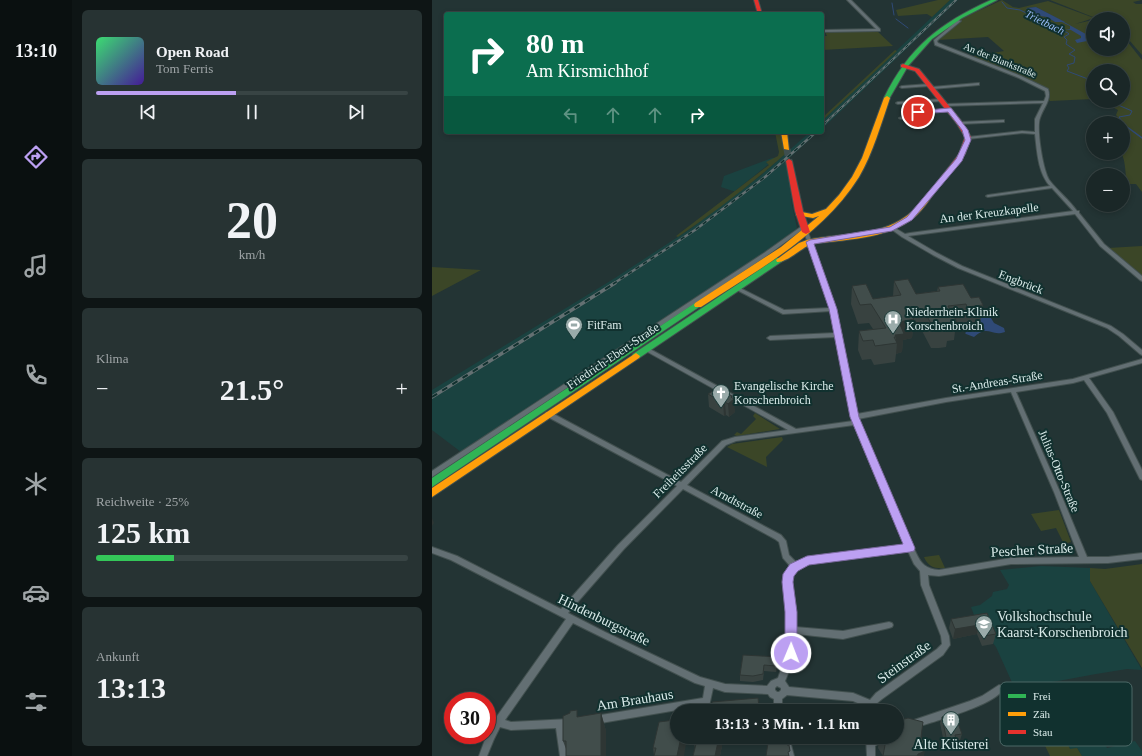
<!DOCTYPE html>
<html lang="de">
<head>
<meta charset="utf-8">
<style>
	body { margin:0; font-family:"Times New Roman",serif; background:#273333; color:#f1f3f6; height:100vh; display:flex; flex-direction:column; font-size:15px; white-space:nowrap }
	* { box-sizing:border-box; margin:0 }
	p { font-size:13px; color:#9fa5a7 }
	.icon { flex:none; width:22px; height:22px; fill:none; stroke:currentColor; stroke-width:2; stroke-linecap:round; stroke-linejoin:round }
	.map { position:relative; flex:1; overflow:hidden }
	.panel { display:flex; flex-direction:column; gap:10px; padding:10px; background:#0e1515; width:360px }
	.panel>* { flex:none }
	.hud { position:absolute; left:12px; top:12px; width:380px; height:122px; border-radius:4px; box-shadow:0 2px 6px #0003,0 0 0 1px #384444; background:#0b6e4f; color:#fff; overflow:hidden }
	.tools { position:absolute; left:654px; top:12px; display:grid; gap:8px }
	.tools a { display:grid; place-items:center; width:44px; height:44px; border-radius:50%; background:#1a2727; box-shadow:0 2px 6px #0003,0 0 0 1px #384444; font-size:20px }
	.speed { position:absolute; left:12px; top:692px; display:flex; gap:8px; font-size:20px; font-weight:700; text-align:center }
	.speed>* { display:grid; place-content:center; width:52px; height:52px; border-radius:50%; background:#1a2727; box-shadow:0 2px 6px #0003,0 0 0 1px #384444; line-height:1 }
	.speed .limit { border:6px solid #d22; background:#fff; color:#111 }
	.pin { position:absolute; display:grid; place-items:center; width:34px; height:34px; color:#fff; margin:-17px; border:2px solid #fff; border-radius:50%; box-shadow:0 1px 4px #0007 }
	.me { position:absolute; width:44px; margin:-22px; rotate:1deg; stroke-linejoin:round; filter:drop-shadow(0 0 3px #0008) }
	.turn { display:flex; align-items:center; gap:14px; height:84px; padding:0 16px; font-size:18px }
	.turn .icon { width:52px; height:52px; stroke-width:2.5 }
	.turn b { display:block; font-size:28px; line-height:34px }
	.lanes { display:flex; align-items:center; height:38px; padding:0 16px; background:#0003; justify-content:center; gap:20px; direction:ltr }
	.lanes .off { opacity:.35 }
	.big { font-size:30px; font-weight:800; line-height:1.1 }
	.panel .widget { flex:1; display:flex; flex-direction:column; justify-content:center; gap:6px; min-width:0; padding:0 14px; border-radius:6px; background:#273333 }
	.panel .dial { align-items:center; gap:0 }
	.dial b { font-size:52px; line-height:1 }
	.song { display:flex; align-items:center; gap:12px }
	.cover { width:48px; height:48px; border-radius:6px; background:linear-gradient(135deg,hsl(140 70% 55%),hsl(260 70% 35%)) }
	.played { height:4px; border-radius:2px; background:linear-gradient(90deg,#bca0f2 45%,#384444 45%) }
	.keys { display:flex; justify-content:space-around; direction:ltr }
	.heat { display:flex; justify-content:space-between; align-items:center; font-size:22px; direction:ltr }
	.charge { height:6px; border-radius:3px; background:linear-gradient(90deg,#34c759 25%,#384444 0) }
	.trip { position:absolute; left:238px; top:704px; width:234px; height:40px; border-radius:20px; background:#1a2727; box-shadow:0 2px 6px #0003,0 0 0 1px #384444; font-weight:800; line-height:40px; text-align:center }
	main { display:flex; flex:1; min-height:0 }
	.tab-bar { display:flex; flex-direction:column; width:72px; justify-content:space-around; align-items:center; background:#0a1010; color:#9fa5a7 }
	.tab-bar .icon { width:28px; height:28px }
	.tab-bar .active { color:#bca0f2 }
	.tab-bar b { font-size:18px; color:#f1f3f6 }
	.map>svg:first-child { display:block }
	.built { fill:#1a4240 }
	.green { fill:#3b4627; fill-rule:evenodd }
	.water { fill:#2f4a77 }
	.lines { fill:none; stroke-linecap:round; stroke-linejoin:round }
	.stream-far1 { stroke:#2f4a77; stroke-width:1 }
	.stream { stroke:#2f4a77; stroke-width:1.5 }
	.secondary-tunnel { stroke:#3e4f4f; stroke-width:7; stroke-dasharray:7 3.5; stroke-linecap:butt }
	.street-casing { stroke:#42504f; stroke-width:2 }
	.fast-casing { stroke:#42504f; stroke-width:2 }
	.slow-casing { stroke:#42504f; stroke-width:2 }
	.jam-casing { stroke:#42504f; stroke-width:2 }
	.street { fill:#636f73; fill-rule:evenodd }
	.fast { fill:#30b455; fill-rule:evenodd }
	.slow { fill:#ff9f0a; fill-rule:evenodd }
	.jam { fill:#e5322d; fill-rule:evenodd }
	.rail-far2-casing { stroke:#647072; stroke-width:2 }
	.rail-far1-casing { stroke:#647072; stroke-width:2.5 }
	.rail-casing { stroke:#647072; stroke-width:3.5 }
	.rail-far2 { stroke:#11312f; stroke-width:1; stroke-dasharray:3.5; stroke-linecap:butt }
	.rail-far1 { stroke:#11312f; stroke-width:1.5; stroke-dasharray:4.5; stroke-linecap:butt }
	.rail { stroke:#11312f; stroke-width:2; stroke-dasharray:6; stroke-linecap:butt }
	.wall { fill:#384240 }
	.shaded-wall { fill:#2e3634 }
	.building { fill:#414d4b; stroke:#2e3634 }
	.route { fill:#bca0f2; stroke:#7a689d }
	.labels { text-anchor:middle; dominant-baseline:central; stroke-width:4; stroke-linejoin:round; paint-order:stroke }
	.far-street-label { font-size:10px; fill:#daebea; stroke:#11312f }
	.far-water-label { font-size:11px; font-style:italic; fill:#9cbffc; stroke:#11312f }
	.street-label { font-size:12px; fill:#daebea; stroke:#11312f }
	.poi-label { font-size:12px; fill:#daebea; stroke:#11312f; text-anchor:start }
	.near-street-label { font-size:14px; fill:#daebea; stroke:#11312f }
	.near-poi-label { font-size:14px; fill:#daebea; stroke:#11312f; text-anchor:start }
	.key { fill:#11312f; stroke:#4d6967; stroke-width:1 }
	.key-label { font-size:11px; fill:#daebea }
</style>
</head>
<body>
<main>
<nav class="tab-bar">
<b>13:10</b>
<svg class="icon active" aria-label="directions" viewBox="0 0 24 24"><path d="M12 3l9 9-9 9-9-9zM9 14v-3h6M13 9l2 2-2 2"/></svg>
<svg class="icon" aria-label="music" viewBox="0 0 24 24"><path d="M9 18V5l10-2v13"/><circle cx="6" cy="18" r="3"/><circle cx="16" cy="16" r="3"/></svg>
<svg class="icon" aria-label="phone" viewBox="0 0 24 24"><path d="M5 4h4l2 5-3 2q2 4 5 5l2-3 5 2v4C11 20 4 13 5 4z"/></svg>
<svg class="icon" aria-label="climate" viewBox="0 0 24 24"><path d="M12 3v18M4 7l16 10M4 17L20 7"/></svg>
<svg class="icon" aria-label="car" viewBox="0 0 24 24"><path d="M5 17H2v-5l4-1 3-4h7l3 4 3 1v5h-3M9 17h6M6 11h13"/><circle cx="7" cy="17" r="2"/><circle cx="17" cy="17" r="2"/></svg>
<svg class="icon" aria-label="filters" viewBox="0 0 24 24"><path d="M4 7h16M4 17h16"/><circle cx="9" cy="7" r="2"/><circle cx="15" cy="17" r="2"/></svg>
</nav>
<section class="panel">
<div class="widget">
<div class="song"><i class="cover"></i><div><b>Open Road</b><p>Tom Ferris</p></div></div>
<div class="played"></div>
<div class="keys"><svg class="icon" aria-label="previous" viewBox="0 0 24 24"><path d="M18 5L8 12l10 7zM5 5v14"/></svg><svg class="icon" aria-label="pause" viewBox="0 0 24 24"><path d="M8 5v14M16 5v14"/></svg><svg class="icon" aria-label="next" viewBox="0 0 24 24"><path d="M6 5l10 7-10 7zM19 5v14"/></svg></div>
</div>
<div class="widget dial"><b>20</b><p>km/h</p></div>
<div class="widget"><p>Klima</p>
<div class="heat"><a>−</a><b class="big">21.5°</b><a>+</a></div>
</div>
<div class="widget"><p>Reichweite · 25%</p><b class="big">125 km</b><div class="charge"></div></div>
<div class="widget"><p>Ankunft</p><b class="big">13:13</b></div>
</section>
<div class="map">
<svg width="710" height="756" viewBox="0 0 710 756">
	<rect width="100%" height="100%" fill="#233434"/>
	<!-- built -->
	<path class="built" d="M518 0H526L390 129V121Z
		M378 132H386L355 160 360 205 365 228 361 234 99 408 29 452 0 430V390L183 278 258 229 328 176Z
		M340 158H344L334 163 337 164 303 191H301L289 187 292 176Z
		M609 566 658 568V581L710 670 695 669 664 674 583 689 564 647 545 623 539 607 548 605 560 596 561 592 575 589 577 585 568 570Z
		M670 739 675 748 703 741 710 751V756H650L645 748 638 750 637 746Z"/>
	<!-- green -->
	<path class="green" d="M506 0H518L500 17 495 14 466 16 464 10Z
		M570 0 581 7 587 8 616 1 662 18 643 24 661 20V49H691V36L710 60V192L704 184H695C693 175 694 160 689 153H691V130L693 129 691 123 684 115 686 110 669 101H691V71H661V99L618 101 617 100 618 97V91L615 88 538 57 572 51 556 37 505 40 529 22V19ZM604 7 632 22H623L615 17 608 16 595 8Z
		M618 0H710L701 2 704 4H710V55L691 33V19H666Z
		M445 31 461 46 390 50V36H395L393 32Z
		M463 50 465 51 390 121V118Z
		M343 132H349L353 151 359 149C323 181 285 211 246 237L244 236 337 165 334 162 346 156 347 152Z
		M710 246V276L676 248Z
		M0 267 49 270 0 296Z
		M323 413 348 429 305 436 302 435 305 432 309 434 324 419 321 416Z
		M350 437 351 440 334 457 335 467 295 447 300 444Z
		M627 510 639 542 632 544 624 528 609 531 599 514Z
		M507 555 513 568C503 569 496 567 492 557Z
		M710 564V668L658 581V568L673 569Z
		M631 685 649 725 629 729 638 749 645 748 650 756H618L587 692Z"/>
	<!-- water -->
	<path class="water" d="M604 7 633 22H632L661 38 660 40 645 43 643 40 649 38V36L639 30 633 29H638V26L630 22H623L615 17 608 16 594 8Z
		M549 307 554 310 562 323 572 328 573 332C558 337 557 324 542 337L534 334 533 333 539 328 538 324Z"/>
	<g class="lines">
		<!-- stream-far1 -->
		<path class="stream-far1" d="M570 2 575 8 588 10 636 33 637 34 632 37 635 40 634 44 643 50 637 54 643 57 642 63 635 65 637 68 635 71 656 79 657 87 661 88
			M460 3 462 15
			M464 19 476 28
			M677 101 700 111 698 115 687 117 691 123"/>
		<!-- stream -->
		<path class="stream" d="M691 124 710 138"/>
		<!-- secondary-tunnel -->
		<path class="secondary-tunnel" d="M355 149 357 161"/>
		<!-- street casing -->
		<g class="street-casing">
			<path id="street" d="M415 0H419L448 29V31L390 32V30L444 29Z
				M526 20 529 21 507 39 505 41 506 43 589 76 616 89C620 100 611 108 608 118 604 128 611 172 618 181 626 191 637 200 645 211H647V213L672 244 710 276V281L708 280 668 246 643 214 476 236 505 253 530 266 679 326 691 334 710 350V355L708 354 687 336 675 328 526 268 501 255 470 237 459 229V228H463L473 234 478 233 641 211 620 188 556 197 554 196 556 195 618 186C606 173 605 151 603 134L590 133 536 139 534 138 536 137 590 131 603 132V119L611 103 513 106 511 105 513 104 612 101 614 96 613 91 587 78 503 45 502 40Z
				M546 83H547V85L500 89 498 88 500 87Z
				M497 84H498V86L470 88 468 87 470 86Z
				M509 99H510V101L466 104 464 103 466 102Z
				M517 109H518V111L487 113 469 119 467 118 487 111Z
				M571 120H572V122L528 124 526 123 528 122Z
				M370 226H372L374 227 336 255 0 477V471L332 253Z
				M372 231H376V232L404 309 409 334 410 335 409 336 425 414 514 398 641 379 710 359V363L657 378 681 412 710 470V480L708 479 675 413 652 380 641 383 584 392 628 492 655 557H676L710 553V559L676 563 579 564 507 576 496 575 497 585 517 636 518 645 511 655 450 699 444 704 442 711H434L435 707 421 701 355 695 350 699V711H342V699L338 697 336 694 293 692 281 688 276 711H268L269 706 163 724 160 723 159 720 160 717 163 716 271 698 273 686 263 683 141 623 73 720 79 722 138 719 141 720 142 723 141 726 133 727 136 756H128L124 728 79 730 68 727 62 739 55 756H47L55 734 63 719 134 619 19 560 0 553V547L25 556 129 609 186 545 245 486 114 416 113 414 114 412H118L249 482 290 441 303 437 356 430 212 350 211 349 212 348H216L364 429 421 421 419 417 404 337 338 340 335 338 338 336 403 333 399 311 351 314 301 288 304 286 352 310 398 308 372 232ZM579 392 622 492 647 557 579 558 507 570C494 569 489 564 484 553L426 419 514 402ZM422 425 473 546 375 558 364 562 357 555 354 541 349 535 255 485 294 445 304 441ZM251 489 343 539 347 542 351 558 358 566 354 573 352 580 355 617 356 636 354 655 346 678 339 681 335 686 293 684 268 677 173 632 136 613 192 549ZM476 551 482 564 488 571 489 585 509 636 510 644 505 649 444 693 438 700 421 693 357 687 353 681C360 666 363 650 364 634L411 639 457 628 460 627 461 625 460 623 457 622 411 631 363 627 359 583C359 573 365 567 375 564ZM345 686 349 688V690L347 692H345L343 690V688Z
				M567 685 570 686 571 689C564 705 500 722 482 728L479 727 478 724 479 721 538 701 550 696Z
				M349 737H357L362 756H354Z
				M434 737H453L452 740 443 746V756H435Z"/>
		</g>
		<!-- fast casing -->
		<g class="fast-casing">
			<path id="fast" d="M559 0H565L530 18 500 39 476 66 457 99H453L452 98C477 47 508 23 559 0Z
				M345 258H351L352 260 207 358H201L200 356 201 354Z
				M263 303H269L270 305 0 487V478Z"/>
		</g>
		<!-- slow casing -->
		<g class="slow-casing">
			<path id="slow" d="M455 96 458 98C449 124 441 153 427 177 390 236 325 270 269 307H263L262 305 263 303 349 247 387 216 381 218 364 215V211L380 214 394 209 407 195 420 177 430 158 452 98Z
				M349 132H355L357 150 352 149Z
				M495 197 498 199C493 206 487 214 480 219 455 239 410 240 379 244 370 248 354 263 345 262L344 260 367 243 375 240C408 233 445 237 473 217 481 212 487 204 493 198Z
				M204 353 208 356 207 358 0 497V488Z"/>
		</g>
		<!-- jam casing -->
		<g class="jam-casing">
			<path id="jam" d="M322 0H326L330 14H326Z
				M471 64 487 69 530 122 539 137 533 154 497 200 495 201 492 199 527 154 533 137 525 124 483 71 469 67V65Z
				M357 159 360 161 371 211 378 232 374 234 370 232 363 211 354 161Z"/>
		</g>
		<!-- street -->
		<use href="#street" class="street"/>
		<!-- fast -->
		<use href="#fast" class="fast"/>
		<!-- slow -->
		<use href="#slow" class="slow"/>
		<!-- jam -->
		<use href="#jam" class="jam"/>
		<!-- rail-far2 casing -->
		<g class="rail-far2-casing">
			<path id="rail-far2" d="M392 124 524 0"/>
		</g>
		<!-- rail-far1 casing -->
		<g class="rail-far1-casing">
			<path id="rail-far1" d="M390 126 393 123
				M181 284 263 230 333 177 384 132"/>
		</g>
		<!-- rail casing -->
		<g class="rail-casing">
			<path id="rail" d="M0 397 183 283"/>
		</g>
		<!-- rail-far2 -->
		<use href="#rail-far2" class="rail-far2"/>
		<!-- rail-far1 -->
		<use href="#rail-far1" class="rail-far1"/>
		<!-- rail -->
		<use href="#rail" class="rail"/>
	</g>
	<!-- wall -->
	<path class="wall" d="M462 281 484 294 505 291 506 287 539 298 551 305 548 323 532 325 530 322 524 323 522 340 515 341 514 347 507 348H499L488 327 481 328 480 338 471 340 470 352 464 354 463 362 442 365 439 359 430 360 426 350 427 331 441 329 437 323 426 324 419 304 420 286 441 299 461 296Z
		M276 394 300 398 303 412 297 417 294 415 292 416 277 407Z
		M555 613 564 634 561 644 550 646 545 634 521 639 517 628 519 619Z
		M311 655 348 663 344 672 332 671 331 680 321 682 308 681V675Z
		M169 713 174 731 134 749 131 741 147 717Z
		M510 717 530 734 528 740H524L525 743 524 749 516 750 513 748 508 723Z
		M469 720 489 737 492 756H451L446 748 447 737 469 722Z
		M245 737H253L254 744 222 756 221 748Z
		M265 737H339V738L291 741 288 756H261L263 748 262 744Z"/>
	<!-- shaded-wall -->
	<path class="shaded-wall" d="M482 319 480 338 471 340 470 352 464 354 465 343H464V337H463L467 322Z
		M300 396V401L302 399 303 412 297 417 296 404 299 397Z
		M293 402 294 415 292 416 291 403Z
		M0 518 2 523 0 526Z
		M547 625 545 634 521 639 523 629Z
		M348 657V663L344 672V666Z
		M169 713 174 731V756H169Z
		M249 737H253L254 744 252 756H245Z
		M287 737H291V741L288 756H283Z
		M494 745 492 756H485L486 754Z"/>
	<!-- building -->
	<path class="building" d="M476 279 484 294 508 291 506 287 531 284 539 298 547 297 551 305 535 307 534 304 516 306 525 322 514 323 517 328 510 329H502L491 309 476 311 482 319 467 322 472 334 463 335 464 337H462L465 343 443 346 441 340 431 341 427 331 454 328 439 304 428 305 420 286 434 284 441 299 469 295 462 281Z
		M285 388 300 396 299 397 302 399 296 404 293 402 291 403 276 394Z
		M555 613 564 634 552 636 547 625 523 629 519 619Z
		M311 655 348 657 344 666 332 665 331 674 321 676 308 675Z
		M326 698 327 708H337L338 711H339H269L270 708 280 710V702Z
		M145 710V717L169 713V756H134V741H131V716L138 713V711Z
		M523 715 530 734 523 735 525 743 518 744 515 742 510 717Z
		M476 718 491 722 489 737 494 745 491 752 486 754 485 756H451L453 745 448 737H465V721L470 723 469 720Z
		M242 720V725L245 726V737H249L245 756H222L224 748H221L227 722Z
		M265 737H287L283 756H261L264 744H262L263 740 265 739Z
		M342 739H352L355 745H357L358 751 356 752 357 756H334L336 743 342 741Z"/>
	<!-- route -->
	<path class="route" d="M517 108H519L536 130 539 140 530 161 480 220 460 231 382 244 405 309 427 417 483 548 482 551 478 552 377 565 366 571 362 576 361 582 365 612V653L363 657 359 659 354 657 353 653V612L350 582 351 574 358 564 375 556 471 544 418 417 397 309 374 242 378 240 458 227 475 217 524 159 533 140 530 130 516 112 486 114 483 112 486 111Z"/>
	<!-- icons -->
	<defs>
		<g id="hospital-pin" transform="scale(0.9)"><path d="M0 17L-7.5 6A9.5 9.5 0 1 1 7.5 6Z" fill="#9aabaa" stroke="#11312f"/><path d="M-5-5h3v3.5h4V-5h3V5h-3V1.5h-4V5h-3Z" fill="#fff"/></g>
		<g id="stadium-pin" transform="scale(0.9)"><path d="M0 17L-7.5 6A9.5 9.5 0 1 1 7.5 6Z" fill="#9aabaa" stroke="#11312f"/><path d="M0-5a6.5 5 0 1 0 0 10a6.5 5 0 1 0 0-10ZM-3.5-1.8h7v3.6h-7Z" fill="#fff"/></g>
		<g id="church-pin" transform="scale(0.9)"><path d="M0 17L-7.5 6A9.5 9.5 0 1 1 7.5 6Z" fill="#9aabaa" stroke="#11312f"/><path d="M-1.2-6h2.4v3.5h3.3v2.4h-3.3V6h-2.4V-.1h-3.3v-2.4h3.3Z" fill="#fff"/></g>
		<g id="university-pin" transform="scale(0.9)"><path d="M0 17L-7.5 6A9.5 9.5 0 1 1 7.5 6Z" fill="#9aabaa" stroke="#11312f"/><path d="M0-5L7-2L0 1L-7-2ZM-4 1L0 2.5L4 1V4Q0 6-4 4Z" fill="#fff"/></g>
		<g id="building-pin" transform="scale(0.9)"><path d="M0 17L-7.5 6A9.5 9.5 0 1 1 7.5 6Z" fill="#9aabaa" stroke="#11312f"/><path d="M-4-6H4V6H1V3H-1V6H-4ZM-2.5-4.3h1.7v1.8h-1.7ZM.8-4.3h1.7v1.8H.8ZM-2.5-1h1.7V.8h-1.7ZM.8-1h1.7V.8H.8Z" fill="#fff"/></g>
	</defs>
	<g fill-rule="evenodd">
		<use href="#hospital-pin" x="461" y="319"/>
		<use href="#stadium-pin" x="142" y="325"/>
		<use href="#church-pin" x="289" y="393"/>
		<use href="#university-pin" x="552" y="624"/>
		<use href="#building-pin" x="519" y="720"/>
	</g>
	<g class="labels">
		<!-- far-street labels -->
		<g class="far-street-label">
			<text transform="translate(568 60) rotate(22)">An der Blankstraße</text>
		</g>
		<!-- far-water labels -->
		<g class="far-water-label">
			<text transform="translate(613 22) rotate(26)">Trietbach</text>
		</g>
		<!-- street labels -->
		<g class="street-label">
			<text transform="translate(557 213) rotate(-7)">An der Kreuzkapelle</text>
			<text transform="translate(589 282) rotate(21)">Engbrück</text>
			<text transform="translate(181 356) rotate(-34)">Friedrich-Ebert-Straße</text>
			<text transform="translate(565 382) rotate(-9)">St.-Andreas-Straße</text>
			<text transform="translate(248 471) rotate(-45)">Freiheitsstraße</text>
			<text transform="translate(627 471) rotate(67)">Julius-Otto-Straße</text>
			<text transform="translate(305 502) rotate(28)">Arndtstraße</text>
		</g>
		<!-- poi labels -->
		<g class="poi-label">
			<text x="474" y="312">Niederrhein-Klinik<tspan x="474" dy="14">Korschenbroich</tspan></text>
			<text x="155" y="325">FitFam</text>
			<text x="302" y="386">Evangelische Kirche<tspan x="302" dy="14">Korschenbroich</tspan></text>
		</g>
		<!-- near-street labels -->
		<g class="near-street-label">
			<text transform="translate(600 550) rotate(-3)">Pescher Straße</text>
			<text transform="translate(172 620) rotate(26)">Hindenburgstraße</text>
			<text transform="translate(472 662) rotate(-36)">Steinstraße</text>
			<text transform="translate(203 700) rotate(-9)">Am Brauhaus</text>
		</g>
		<!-- near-poi labels -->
		<g class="near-poi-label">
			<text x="565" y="616">Volkshochschule<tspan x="565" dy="16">Kaarst-Korschenbroich</tspan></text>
			<text x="519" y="744" text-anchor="middle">Alte Küsterei</text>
		</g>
	</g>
	<!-- legend -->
	<rect x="568" y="682" width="132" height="64" rx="6" class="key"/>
	<rect x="576" y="694" width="18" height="4" fill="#30b455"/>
	<rect x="576" y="712" width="18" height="4" fill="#ff9f0a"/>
	<rect x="576" y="730" width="18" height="4" fill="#e5322d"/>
	<g class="key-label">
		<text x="601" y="700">Frei</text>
		<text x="601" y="718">Zäh</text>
		<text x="601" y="736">Stau</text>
	</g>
</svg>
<div class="tools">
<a><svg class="icon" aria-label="sound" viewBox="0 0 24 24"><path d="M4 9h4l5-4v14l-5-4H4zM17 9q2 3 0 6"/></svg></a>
<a><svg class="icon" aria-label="search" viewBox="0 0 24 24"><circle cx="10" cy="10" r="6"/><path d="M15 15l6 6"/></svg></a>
<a>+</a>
<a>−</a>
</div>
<div class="speed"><div class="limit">30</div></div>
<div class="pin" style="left:486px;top:112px;background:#d93025"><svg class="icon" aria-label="arrive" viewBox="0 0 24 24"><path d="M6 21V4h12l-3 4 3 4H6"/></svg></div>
<svg class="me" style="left:359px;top:653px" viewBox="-20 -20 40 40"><circle r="17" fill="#bca0f2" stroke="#fff" stroke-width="3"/><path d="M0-11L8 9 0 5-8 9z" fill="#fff"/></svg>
<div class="trip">13:13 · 3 Min. · 1.1 km</div>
<div class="hud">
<div class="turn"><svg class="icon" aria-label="right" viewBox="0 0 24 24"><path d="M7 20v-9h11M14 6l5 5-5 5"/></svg><div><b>80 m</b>Am Kirsmichhof</div></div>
<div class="lanes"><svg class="icon off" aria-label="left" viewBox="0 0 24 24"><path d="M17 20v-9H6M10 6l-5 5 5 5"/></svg><svg class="icon off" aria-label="ahead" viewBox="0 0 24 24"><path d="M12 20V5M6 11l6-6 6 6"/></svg><svg class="icon off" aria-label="ahead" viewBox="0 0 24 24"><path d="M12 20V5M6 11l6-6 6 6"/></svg><svg class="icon" aria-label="right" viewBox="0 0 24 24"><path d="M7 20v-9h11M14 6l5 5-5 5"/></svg></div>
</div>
</div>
</main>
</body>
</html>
